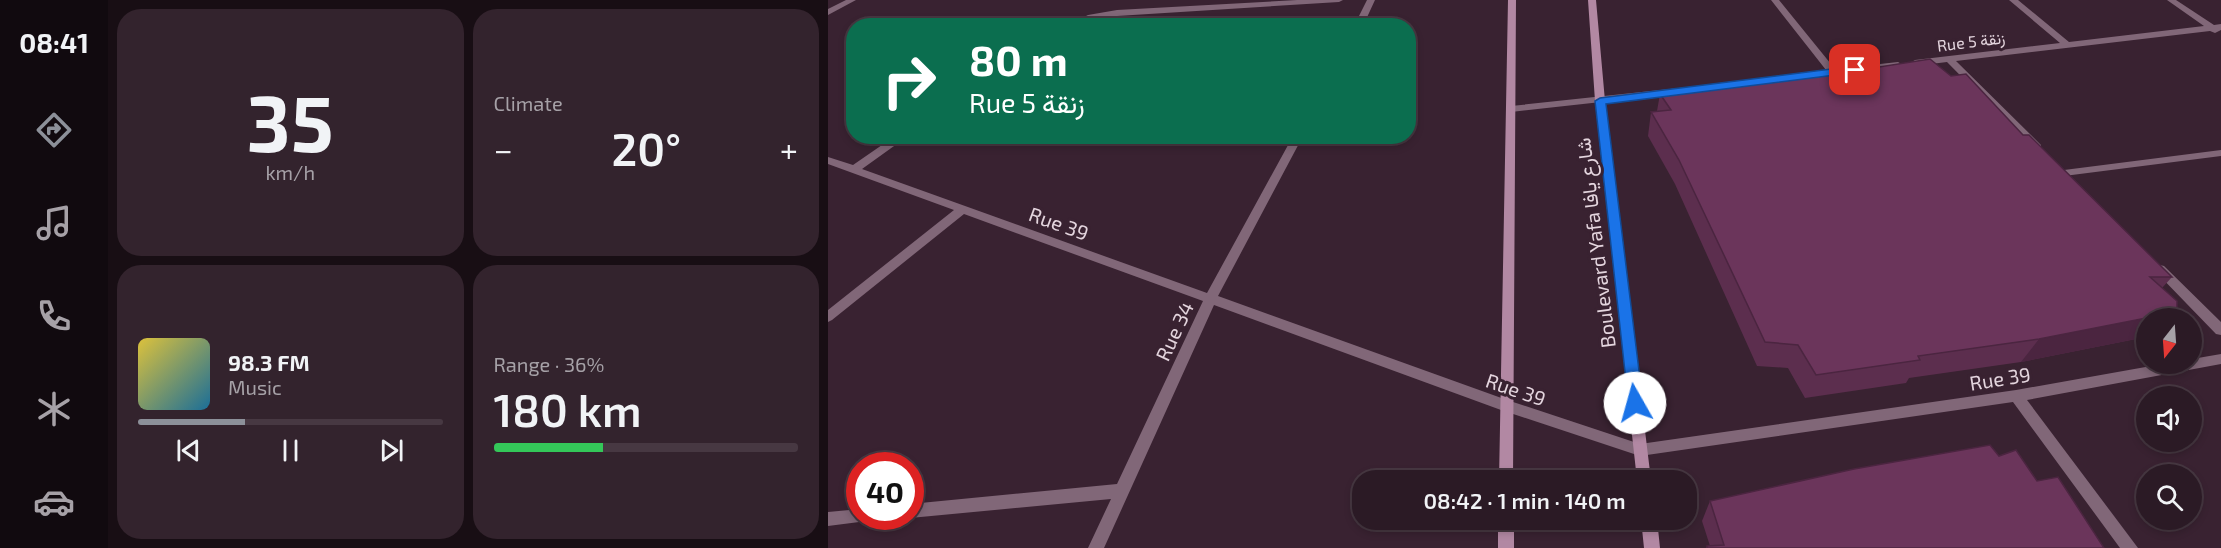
<!DOCTYPE html>
<html lang="en">
<head>
<meta charset="utf-8">
<style>
	body { margin:0; font-family:"Exo 2",Vazirmatn,sans-serif; background:#33232d; color:#f1f3f6; height:100vh; display:flex; flex-direction:column; font-size:22px; white-space:nowrap }
	* { box-sizing:border-box; margin:0 }
	p { font-size:20px; color:#a6a1a7 }
	.icon { flex:none; width:33px; height:33px; fill:none; stroke:currentColor; stroke-width:2; stroke-linecap:round; stroke-linejoin:round }
	.map { position:relative; flex:1; overflow:hidden }
	.panel { display:flex; flex-direction:column; gap:9px; padding:9px; background:#180e14; width:720px }
	.panel>* { flex:none }
	.banner { position:absolute; left:18px; top:18px; width:570px; height:126px; border-radius:24px; box-shadow:0 3px 9px #0003,0 0 0 2px #473842; background:#0b6e4f; color:#fff; overflow:hidden }
	.needle { width:39px; rotate:197deg }
	.buttons { position:absolute; left:1308px; top:308px; display:grid; gap:12px }
	.buttons a { display:grid; place-items:center; width:66px; height:66px; border-radius:50%; background:#2b1a25; box-shadow:0 3px 9px #0003,0 0 0 2px #473842; font-size:30px }
	.speed { position:absolute; left:18px; top:452px; display:flex; gap:12px; font-size:30px; font-weight:700; text-align:center }
	.speed>* { display:grid; place-content:center; width:78px; height:78px; border-radius:50%; background:#2b1a25; box-shadow:0 3px 9px #0003,0 0 0 2px #473842; line-height:1 }
	.speed .limit { border:9px solid #d22; background:#fff; color:#111 }
	.pin { position:absolute; display:grid; place-items:center; width:51px; height:51px; color:#fff; margin:-26px; border-radius:12px; box-shadow:0 3px 9px #0006 }
	.me { position:absolute; width:66px; margin:-33px; rotate:353deg; stroke-linejoin:round; filter:drop-shadow(0 0 4px #0008) }
	.turn { display:flex; align-items:center; gap:21px; height:126px; padding:0 24px; font-size:27px }
	.turn .icon { width:78px; height:78px; stroke-width:2.5 }
	.turn b { display:block; font-size:42px; line-height:51px }
	.big { font-size:45px; font-weight:600; line-height:1.1 }
	.panel .widget { flex:1; display:flex; flex-direction:column; justify-content:center; gap:9px; min-width:0; padding:0 21px; border-radius:24px; background:#33232d }
	.panel .dial { align-items:center; gap:0 }
	.dial b { font-size:78px; line-height:1 }
	.song { display:flex; align-items:center; gap:18px }
	.cover { width:72px; height:72px; border-radius:9px; background:linear-gradient(135deg,hsl(50 70% 55%),hsl(200 70% 35%)) }
	.played { height:6px; border-radius:3px; background:linear-gradient(90deg,#8c9099 35%,#473842 35%) }
	.keys { display:flex; justify-content:space-around; direction:ltr }
	.heat { display:flex; justify-content:space-between; align-items:center; font-size:33px; direction:ltr }
	.charge { height:9px; border-radius:4px; background:linear-gradient(90deg,#34c759 36%,#473842 0) }
	.panel .tiles { flex:1; display:grid; gap:9px; grid-template-columns:repeat(2,1fr) }
	.trip { position:absolute; left:524px; top:470px; width:345px; height:60px; border-radius:24px; background:#2b1a25; box-shadow:0 3px 9px #0003,0 0 0 2px #473842; font-weight:600; line-height:60px; text-align:center }
	main { display:flex; flex:1; min-height:0 }
	.tabs { display:flex; flex-direction:column; width:108px; justify-content:space-around; align-items:center; background:#110a0f; color:#a6a1a7 }
	.tabs .icon { width:42px; height:42px }
	.tabs .active { color:#8c9099 }
	.tabs b { font-size:27px; color:#f1f3f6 }
	.map>svg:first-child { display:block }
	.lines { fill:none; stroke-linecap:round; stroke-linejoin:round }
	.street { fill:#816778; fill-rule:evenodd }
	.secondary { fill:#b288a3; fill-rule:evenodd }
	.wall { fill:#5c2e4e }
	.shaded-wall { fill:#4b2540 }
	.building { fill:#6b355b; stroke:#4b2540; stroke-width:1.5 }
	.route { fill:#1a73e8; stroke:#114b97; stroke-width:1.5 }
	.labels { text-anchor:middle; dominant-baseline:central; stroke-width:6; stroke-linejoin:round; paint-order:stroke }
	.far-street-label { font-size:16px; fill:#e4d5de; stroke:#392231 }
	.street-label { font-size:20px; fill:#e4d5de; stroke:#392231 }
</style>
</head>
<body>
<main>
<nav class="tabs">
<b>08:41</b>
<svg class="icon active" aria-label="directions" viewBox="0 0 24 24"><path d="M12 3l9 9-9 9-9-9zM9 14v-3h6M13 9l2 2-2 2"/></svg>
<svg class="icon" aria-label="music" viewBox="0 0 24 24"><path d="M9 18V5l10-2v13"/><circle cx="6" cy="18" r="3"/><circle cx="16" cy="16" r="3"/></svg>
<svg class="icon" aria-label="phone" viewBox="0 0 24 24"><path d="M5 4h4l2 5-3 2q2 4 5 5l2-3 5 2v4C11 20 4 13 5 4z"/></svg>
<svg class="icon" aria-label="climate" viewBox="0 0 24 24"><path d="M12 3v18M4 7l16 10M4 17L20 7"/></svg>
<svg class="icon" aria-label="car" viewBox="0 0 24 24"><path d="M5 17H2v-5l4-1 3-4h7l3 4 3 1v5h-3M9 17h6M6 11h13"/><circle cx="7" cy="17" r="2"/><circle cx="17" cy="17" r="2"/></svg>
</nav>
<section class="panel">
<div class="tiles">
<div class="widget dial"><b>35</b><p>km/h</p></div>
<div class="widget"><p>Climate</p>
<div class="heat"><a>−</a><b class="big">20°</b><a>+</a></div>
</div>
<div class="widget">
<div class="song"><i class="cover"></i><div><b>98.3 FM</b><p>Music</p></div></div>
<div class="played"></div>
<div class="keys"><svg class="icon" aria-label="previous" viewBox="0 0 24 24"><path d="M18 5L8 12l10 7zM5 5v14"/></svg><svg class="icon" aria-label="pause" viewBox="0 0 24 24"><path d="M8 5v14M16 5v14"/></svg><svg class="icon" aria-label="next" viewBox="0 0 24 24"><path d="M6 5l10 7-10 7zM19 5v14"/></svg></div>
</div>
<div class="widget"><p>Range · 36%</p><b class="big">180 km</b><div class="charge"></div></div>
</div>
</section>
<div class="map">
<svg width="1393" height="548" viewBox="0 0 1393 548">
	<rect width="100%" height="100%" fill="#392231"/>
	<g class="lines">
		<!-- street -->
		<path class="street" d="M18 0H28L0 15V9Z
			M469 0H515L511 2 289 16C272 18 254 26 238 26L260 15 289 10Z
			M539 0H547L535 26H526Z
			M943 0H951L1007 69 1070 62 1075 65 1070 68 995 75 993 73 998 70Z
			M1181 0H1190L1241 42 1376 26 1339 0H1348L1386 25 1393 24V30L1387 33 1382 31 1128 61 1213 145V149H1205L1119 62 1087 66 1082 63 1087 60 1232 43Z
			M870 86 875 89 873 91 683 112 678 109 683 106Z
			M67 136H80L34 169 379 293 465 136H475L390 296 679 400 812 444 1188 390 1340 363H1364V359L1393 354V364L1199 400 1310 548H1292L1185 402 812 456 673 410 386 305 276 548H260L283 499 82 518 77 516H82V504L289 484 375 301 136 214 4 320 0 322V310L126 210 0 164V157L25 165Z
			M1393 150V156L1236 176 1231 173 1236 170Z
			M1332 265 1336 266 1393 322V335L1388 334 1328 272 1326 269Z
			M32 509V516H42L39 521 0 526V512Z"/>
		<!-- secondary -->
		<path class="secondary" d="M680 0H688L685 480H671Z
			M760 0H768L777 101 823 480H809L767 101Z
			M670 519H686V548H670Z
			M813 519H829L832 548H816Z"/>
	</g>
	<!-- wall -->
	<path class="wall" d="M1013 73 1195 135 1344 277 1334 288 1318 318V337L1193 362 1081 378 1078 383 977 398 960 368 929 366 847 184 820 136 823 112 829 111 832 94Z
		M1171 456 1209 481 1276 548H878L879 546H882L874 521 882 501Z"/>
	<!-- shaded-wall -->
	<path class="shaded-wall" d="M1349 312 1343 318H1320Z
		M1318 318V337L1193 362 1211 339Z"/>
	<!-- building -->
	<path class="building" d="M1102 59 1123 76 1138 74 1195 135H1201L1344 277H1322L1349 301V312L1211 339 1090 356 1092 360 988 375 970 345 937 342 851 160 823 112 843 110 832 94 955 78 1012 71 1013 73Z
		M1162 445 1171 456 1188 450 1209 481 1230 477 1276 548H879V546L896 545 882 501 1026 469Z"/>
	<!-- route -->
	<path class="route" d="M1027 66 1031 67V72L778 104 815 403 812 408 807 410 801 408 767 101 772 98Z"/>
	<g class="labels">
		<!-- far-street labels -->
		<g class="far-street-label">
			<text transform="translate(1143 41) rotate(-7)">Rue 5 زنقة</text>
		</g>
		<!-- street labels -->
		<g class="street-label">
			<text transform="translate(231 223) rotate(20)">Rue 39</text>
			<text transform="translate(767 243) rotate(-97)">Boulevard Yafa شارع يافا</text>
			<text transform="translate(346 331) rotate(-65)">Rue 34</text>
			<text transform="translate(1172 378) rotate(-9)">Rue 39</text>
			<text transform="translate(688 389) rotate(19)">Rue 39</text>
		</g>
	</g>
</svg>
<div class="buttons">
<a><svg class="needle" viewBox="-14 -14 28 28"><path d="M0-13l5 13h-10z" fill="#e53935"/><path d="M0 13l5-13h-10z" fill="#a6a1a7"/></svg></a>
<a><svg class="icon" aria-label="sound" viewBox="0 0 24 24"><path d="M4 9h4l5-4v14l-5-4H4zM17 9q2 3 0 6"/></svg></a>
<a><svg class="icon" aria-label="search" viewBox="0 0 24 24"><circle cx="10" cy="10" r="6"/><path d="M15 15l6 6"/></svg></a>
</div>
<div class="speed"><div class="limit">40</div></div>
<div class="pin" style="left:1027px;top:70px;background:#d93025"><svg class="icon" aria-label="arrive" viewBox="0 0 24 24"><path d="M6 21V4h12l-3 4 3 4H6"/></svg></div>
<svg class="me" style="left:807px;top:403px" viewBox="-20 -20 40 40"><circle r="19" fill="#fff"/><path d="M0-13L10 11 0 6-10 11z" fill="#1a73e8"/></svg>
<div class="trip">08:42 · 1 min · 140 m</div>
<div class="banner">
<div class="turn"><svg class="icon" aria-label="right" viewBox="0 0 24 24"><path d="M7 20v-9h11M14 6l5 5-5 5"/></svg><div><b>80 m</b>Rue 5 زنقة</div></div>
</div>
</div>
</main>
</body>
</html>
